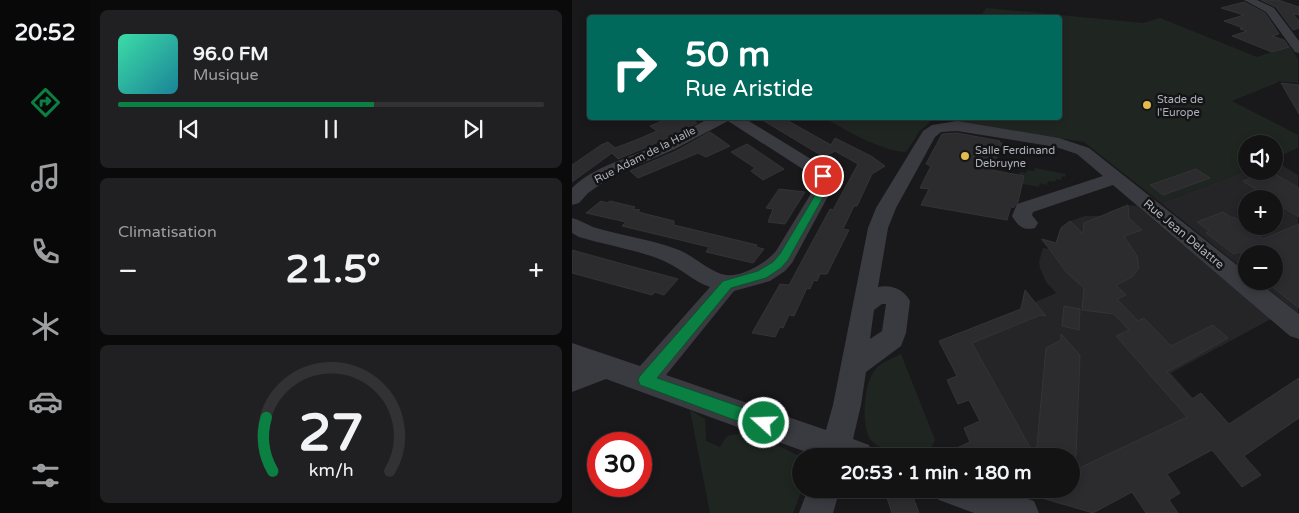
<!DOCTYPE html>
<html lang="fr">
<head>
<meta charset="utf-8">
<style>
	body { margin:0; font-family:"Varela Round",sans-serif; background:#202022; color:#f1f3f6; height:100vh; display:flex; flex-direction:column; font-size:19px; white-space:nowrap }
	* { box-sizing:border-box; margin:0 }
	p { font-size:16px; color:#9d9ea0 }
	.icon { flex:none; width:28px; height:28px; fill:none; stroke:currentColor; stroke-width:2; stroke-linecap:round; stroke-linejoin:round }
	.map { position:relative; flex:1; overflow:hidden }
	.panel { display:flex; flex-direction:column; gap:10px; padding:10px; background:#0a0a0b; width:482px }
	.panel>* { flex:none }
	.banner { position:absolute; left:15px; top:15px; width:475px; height:105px; border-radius:5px; box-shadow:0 2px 8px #0003,0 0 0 1px #323234; background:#00695c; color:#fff; overflow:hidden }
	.tools { position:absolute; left:666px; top:135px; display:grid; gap:10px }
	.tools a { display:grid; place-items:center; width:45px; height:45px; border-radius:50%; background:#131314; box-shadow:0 2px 8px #0003,0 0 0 1px #323234; font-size:25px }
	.speed { position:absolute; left:15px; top:432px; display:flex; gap:10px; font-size:25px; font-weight:700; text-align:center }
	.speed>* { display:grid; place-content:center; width:65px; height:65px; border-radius:50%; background:#131314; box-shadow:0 2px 8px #0003,0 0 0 1px #323234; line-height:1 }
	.speed .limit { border:8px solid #d22; background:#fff; color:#111 }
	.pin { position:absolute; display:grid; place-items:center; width:42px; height:42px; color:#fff; margin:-21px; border:2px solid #fff; border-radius:50%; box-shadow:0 1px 5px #0007 }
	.me { position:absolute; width:55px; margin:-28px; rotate:290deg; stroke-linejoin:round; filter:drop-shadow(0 0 4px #0008) }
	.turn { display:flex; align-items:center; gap:18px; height:105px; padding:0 15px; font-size:22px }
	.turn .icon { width:65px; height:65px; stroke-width:2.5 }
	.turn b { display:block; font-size:35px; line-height:42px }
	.big { font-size:38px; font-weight:800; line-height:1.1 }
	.panel .widget { flex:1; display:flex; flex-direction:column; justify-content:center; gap:8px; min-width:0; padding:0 18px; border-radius:8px; background:#202022 }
	.panel .dial { align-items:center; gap:0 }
	.dial svg { height:130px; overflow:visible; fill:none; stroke:#323234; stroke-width:7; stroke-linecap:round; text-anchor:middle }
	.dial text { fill:#f1f3f6; stroke:none }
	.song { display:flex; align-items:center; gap:15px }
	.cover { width:60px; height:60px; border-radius:8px; background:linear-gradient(135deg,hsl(160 70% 55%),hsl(190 70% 35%)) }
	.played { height:5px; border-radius:2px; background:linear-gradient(90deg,#0b8043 60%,#323234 60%) }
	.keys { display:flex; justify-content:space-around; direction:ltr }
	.heat { display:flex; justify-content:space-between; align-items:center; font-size:28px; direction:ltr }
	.trip { position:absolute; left:220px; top:448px; width:288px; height:50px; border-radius:25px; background:#131314; box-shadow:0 2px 8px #0003,0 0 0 1px #323234; font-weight:800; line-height:50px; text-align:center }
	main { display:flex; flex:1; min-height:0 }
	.dock { display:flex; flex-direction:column; width:90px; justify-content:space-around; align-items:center; background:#080808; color:#9d9ea0 }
	.dock .icon { width:35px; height:35px }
	.dock .on { color:#0b8043 }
	.dock b { font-size:22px; color:#f1f3f6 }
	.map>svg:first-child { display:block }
	.built { fill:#252528; fill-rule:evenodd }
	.green { fill:#1f2621 }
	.building { fill:#2c2c2f; stroke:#343337 }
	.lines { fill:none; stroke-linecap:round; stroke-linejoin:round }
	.minor { fill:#3a3b40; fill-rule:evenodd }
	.route { fill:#0b8043; stroke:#07532c }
	.poi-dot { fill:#e2bb4a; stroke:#141416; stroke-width:2 }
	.labels { text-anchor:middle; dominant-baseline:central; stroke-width:5; stroke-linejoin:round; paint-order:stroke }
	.far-poi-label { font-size:11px; fill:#adb0b9; stroke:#141416; text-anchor:start }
	.far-street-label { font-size:11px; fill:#adb0b9; stroke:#141416 }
	.street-label { font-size:12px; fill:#adb0b9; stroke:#141416 }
</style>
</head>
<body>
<main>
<nav class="dock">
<b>20:52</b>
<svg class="icon on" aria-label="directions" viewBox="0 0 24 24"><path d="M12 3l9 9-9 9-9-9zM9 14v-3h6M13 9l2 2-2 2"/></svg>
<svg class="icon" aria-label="music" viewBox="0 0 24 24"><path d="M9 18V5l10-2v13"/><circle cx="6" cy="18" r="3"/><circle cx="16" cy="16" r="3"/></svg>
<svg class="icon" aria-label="phone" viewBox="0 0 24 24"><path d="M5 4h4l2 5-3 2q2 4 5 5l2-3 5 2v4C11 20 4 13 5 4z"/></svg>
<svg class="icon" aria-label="climate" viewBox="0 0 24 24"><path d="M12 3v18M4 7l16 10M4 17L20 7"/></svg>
<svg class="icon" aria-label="car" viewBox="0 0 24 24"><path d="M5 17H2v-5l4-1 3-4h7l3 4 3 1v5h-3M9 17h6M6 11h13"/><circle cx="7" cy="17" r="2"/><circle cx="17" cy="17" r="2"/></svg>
<svg class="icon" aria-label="filters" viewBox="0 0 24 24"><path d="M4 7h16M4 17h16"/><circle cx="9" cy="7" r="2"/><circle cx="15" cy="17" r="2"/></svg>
</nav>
<section class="panel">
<div class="widget">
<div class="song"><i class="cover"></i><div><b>96.0 FM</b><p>Musique</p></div></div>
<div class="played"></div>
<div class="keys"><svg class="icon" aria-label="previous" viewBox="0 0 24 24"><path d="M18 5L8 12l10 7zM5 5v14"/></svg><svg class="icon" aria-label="pause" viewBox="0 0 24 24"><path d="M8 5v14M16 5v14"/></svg><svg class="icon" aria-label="next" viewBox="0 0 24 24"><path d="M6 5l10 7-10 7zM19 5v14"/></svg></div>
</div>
<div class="widget"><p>Climatisation</p>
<div class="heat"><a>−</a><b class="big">21.5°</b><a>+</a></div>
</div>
<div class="widget dial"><svg viewBox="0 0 100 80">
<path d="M14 69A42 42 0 1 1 86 69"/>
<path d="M14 69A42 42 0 0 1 10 36" stroke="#0b8043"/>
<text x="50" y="56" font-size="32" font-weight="700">27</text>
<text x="50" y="72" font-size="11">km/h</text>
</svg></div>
</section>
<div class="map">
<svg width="727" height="513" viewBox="0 0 727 513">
	<rect width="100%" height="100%" fill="#19191b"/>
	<!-- built -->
	<path class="built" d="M703 161 726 175V313L686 281H702V254H675V272L589 203 675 170 702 171ZM675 199H702V226H675Z
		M556 205 565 206 699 319 599 373 656 438 490 505 443 489H499V456H425L367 341 448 309 453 289 463 302 484 293 474 282 468 268 467 262 470 251 471 248 477 249 468 239 487 243 488 239 485 238 487 233 498 221 513 216H529L539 214 536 212Z"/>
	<!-- green -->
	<path class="green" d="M414 8 571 23 588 18 685 57 718 46 726 59V83L706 81 707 82 660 101 726 135V148L703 158 702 144H675V170L589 203 512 142 384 122 372 118H488V18L408 17Z
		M252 118H362L347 132 334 152C306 150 276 131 252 118Z
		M463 168 494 174 493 177 490 176 489 180 484 179 483 182 476 181 475 185 468 183 467 187 436 181 447 175 448 172 454 173 455 170 462 171Z
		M329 354 363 440 355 456C340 456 311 453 300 441 288 429 292 384 302 371 308 362 320 359 329 354Z
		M118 410 133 419 134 441 148 447C150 444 152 439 155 437 171 426 212 449 228 456L230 489 221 513H138Z"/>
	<!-- building -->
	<path class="building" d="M689 0H706L727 7V15L721 14 727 21V28L721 30 704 7Z
		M672 2 693 13 707 34 700 36 712 40 717 47 700 52 660 36 675 31 668 29 671 28 652 21 672 15 649 8Z
		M709 83 727 85V114Z
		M97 118H118L125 123 89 141 46 159 40 153 0 182V165L29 145 36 142 43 148 64 140 85 131 78 126Z
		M187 118H211L259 145 263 138 299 156 313 166 300 174 285 206H282L271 229 277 230 255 274H248L245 281 242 280 238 289 235 288 222 316 217 315 211 328 208 327 203 337 180 333 208 284 217 285 258 209 261 210 286 164 263 151 252 157Z
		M138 132 158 146 134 157 126 153 66 178 58 171 104 151Z
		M385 133 428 141 427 143H430L420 170 452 176 446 202 441 208 439 206 435 220 349 205 357 189 348 188 359 166 354 164 370 134Z
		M175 144 190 154 212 169 191 180 179 171 183 168 159 152Z
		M624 169 638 178 591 195 578 185Z
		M698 171 727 188V217L702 202V199H698L671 181Z
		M207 189 233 192 213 224 196 222 201 209 194 208Z
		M29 201 35 203 38 201 63 207 61 209 68 210 66 212 102 221V225L185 245 184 247 192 249 181 263 134 252 137 247 50 226 54 222 14 213Z
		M556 205 557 218 570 230 552 236 565 256 567 268 560 277 544 285 554 295 545 299 566 321 572 318 599 346 641 325 656 338 595 372 620 399 629 393 657 424 727 378V418L672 456 689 475 670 487 640 450 595 474 608 493 597 500 606 513H574L560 492 521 513 447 491 448 489H499V472L615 417 544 336 557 330 542 314 510 310 512 288 495 273 470 239 484 243 489 228 498 221 511 234 512 223Z
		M651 212 660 218 662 217 691 239 727 224V308L693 281H706L702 279V254H670L667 252 662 254 634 233 637 231 625 222Z
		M0 250 58 266 106 279 92 295 83 292 80 295 0 273Z
		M453 290 474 316 469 315 400 343 463 456H367L398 442 392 428 408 421 397 400 386 404 375 380 385 376 367 341 449 309Z
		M492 306 508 309 507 330 490 326Z
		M489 334 508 355 504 456H464L474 348 489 340Z
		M312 489H338L347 513H320Z"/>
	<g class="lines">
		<!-- minor -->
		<path class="minor" d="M672 0H685L702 8 727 41V53L723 52 694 12Z
			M138 118H172L252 167 260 176 261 187 220 263 213 271 198 281 162 291 94 375 254 430 261 405 296 228 304 208 351 131 360 125 385 121 487 138 517 148 675 273V281H685L727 314V339L718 336 541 185 461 212 460 215 466 223 463 228C451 231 446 226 440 216L445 204 531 176 505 154 484 147 385 131 369 132 363 137 324 208 316 228 306 287C319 284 332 289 338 301L334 333 329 346 294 372 289 405 281 439 297 445 301 456H245L34 379 0 392V343L68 366 138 287C122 282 110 269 94 262 71 251 33 245 7 237L0 233V218C8 220 14 224 21 227 49 236 79 239 107 250 122 256 139 273 154 275 170 277 194 263 204 251L243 187 242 177 240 175 156 121 103 149 39 177 16 193 7 203 0 205V188C22 166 55 159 83 146 102 138 120 127 138 118ZM310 304H314L310 331 298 339 302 310Z
			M236 489H268L261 513H227Z
			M362 489H426L462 501 467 513H402L367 500Z"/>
	</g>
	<!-- route -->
	<path class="route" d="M251 173 254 174 257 181 254 192 216 260 209 268 194 278 159 288 85 378 198 417 200 423 198 428 192 431 68 385 66 380 68 376 151 281 186 271 201 262 208 254 245 192 248 181 246 176Z"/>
	<!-- markers -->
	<g class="poi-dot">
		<circle cx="575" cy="105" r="5"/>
		<circle cx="393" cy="156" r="5"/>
	</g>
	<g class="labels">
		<!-- far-poi labels -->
		<g class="far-poi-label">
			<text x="585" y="99">Stade de<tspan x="585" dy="13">l'Europe</tspan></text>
			<text x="403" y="150">Salle Ferdinand<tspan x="403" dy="13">Debruyne</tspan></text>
		</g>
		<!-- far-street labels -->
		<g class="far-street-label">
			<text transform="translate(73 155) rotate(-27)">Rue Adam de la Halle</text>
		</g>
		<!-- street labels -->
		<g class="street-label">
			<text transform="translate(612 234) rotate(40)">Rue Jean Delattre</text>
		</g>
	</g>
</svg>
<div class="tools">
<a><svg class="icon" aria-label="sound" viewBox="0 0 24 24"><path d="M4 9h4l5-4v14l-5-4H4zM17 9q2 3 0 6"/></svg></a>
<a>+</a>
<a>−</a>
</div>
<div class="speed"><div class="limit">30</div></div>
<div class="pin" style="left:251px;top:176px;background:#d93025"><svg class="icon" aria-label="arrive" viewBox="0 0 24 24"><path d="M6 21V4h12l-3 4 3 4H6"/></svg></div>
<svg class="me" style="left:192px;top:423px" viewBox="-20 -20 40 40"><circle r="17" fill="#0b8043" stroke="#fff" stroke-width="3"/><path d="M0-11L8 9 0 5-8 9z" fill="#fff"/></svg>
<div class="trip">20:53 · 1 min · 180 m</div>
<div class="banner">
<div class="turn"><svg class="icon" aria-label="right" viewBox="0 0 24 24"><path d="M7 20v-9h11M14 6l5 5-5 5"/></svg><div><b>50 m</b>Rue Aristide</div></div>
</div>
</div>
</main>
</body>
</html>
